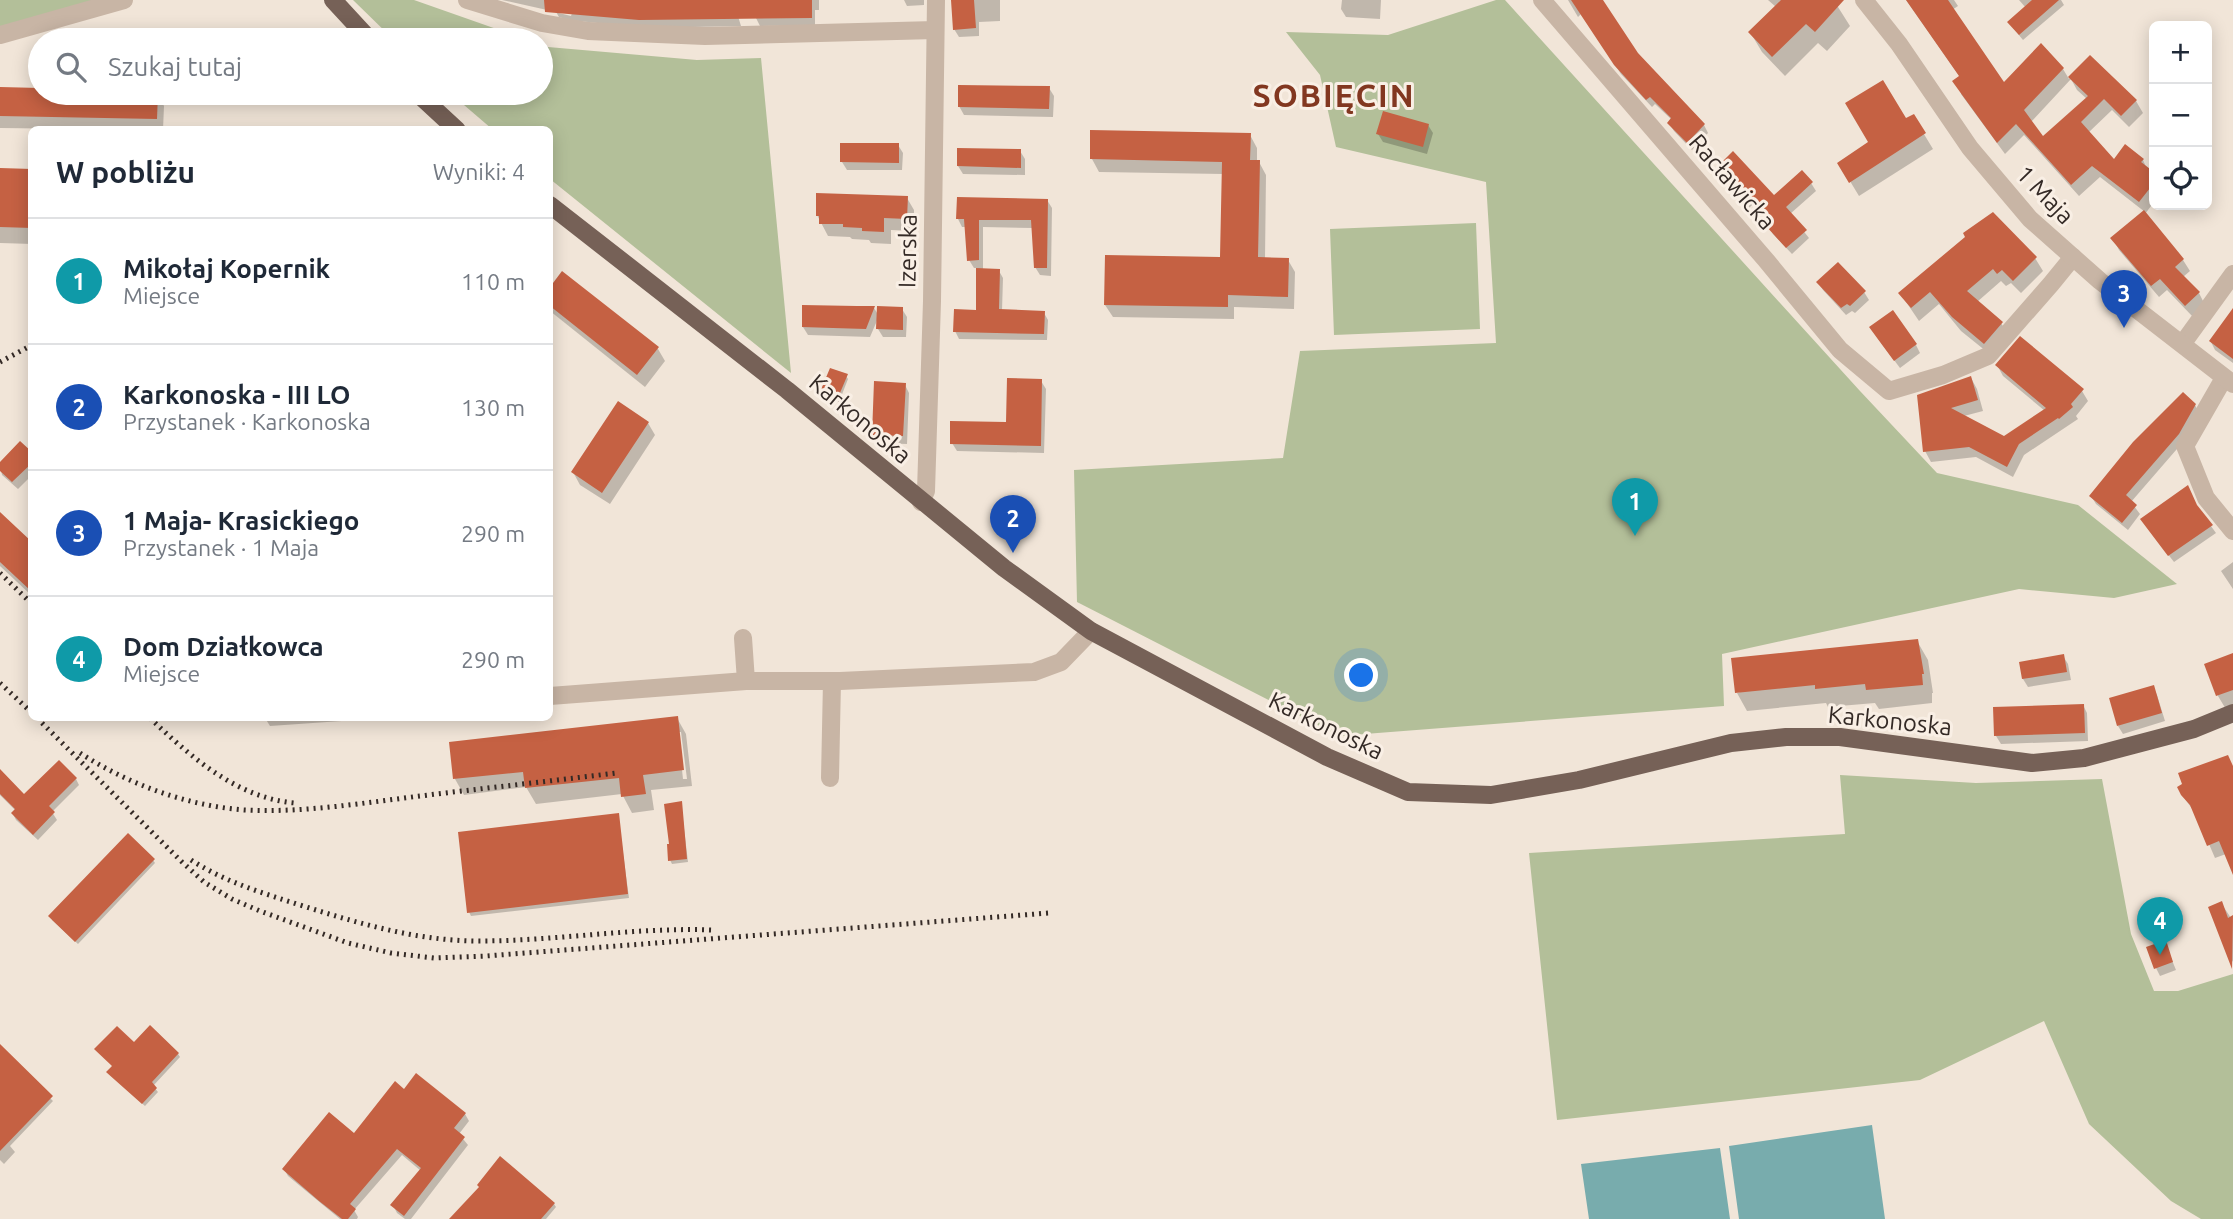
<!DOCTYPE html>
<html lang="pl">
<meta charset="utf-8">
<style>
:root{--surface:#fff;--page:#f2f2f3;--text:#1f2937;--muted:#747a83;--line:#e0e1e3;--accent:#db2777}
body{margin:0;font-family:Ubuntu,sans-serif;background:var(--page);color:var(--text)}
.controls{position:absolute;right:21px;top:21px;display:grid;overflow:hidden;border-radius:10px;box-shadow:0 4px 18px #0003}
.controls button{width:63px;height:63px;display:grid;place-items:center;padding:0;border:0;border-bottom:2px solid var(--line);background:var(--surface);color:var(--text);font:35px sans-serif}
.you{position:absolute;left:1362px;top:676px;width:24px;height:24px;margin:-18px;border:5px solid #fff;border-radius:50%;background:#1a73e8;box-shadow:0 0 0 10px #1a73e833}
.badge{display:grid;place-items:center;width:46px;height:46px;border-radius:50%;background:var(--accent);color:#fff;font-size:23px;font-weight:700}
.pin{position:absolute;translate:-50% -58px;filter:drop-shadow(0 2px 4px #0008)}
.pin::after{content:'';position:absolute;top:37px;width:24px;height:21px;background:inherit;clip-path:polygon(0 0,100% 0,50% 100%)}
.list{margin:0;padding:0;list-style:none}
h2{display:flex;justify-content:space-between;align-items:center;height:91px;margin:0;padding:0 28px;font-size:30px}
h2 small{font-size:23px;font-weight:400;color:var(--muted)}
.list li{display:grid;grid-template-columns:46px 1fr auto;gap:21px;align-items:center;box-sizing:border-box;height:126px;padding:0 28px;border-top:2px solid var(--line)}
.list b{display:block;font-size:26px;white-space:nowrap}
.list p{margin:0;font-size:23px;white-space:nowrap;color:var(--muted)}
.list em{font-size:23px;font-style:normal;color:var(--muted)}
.icon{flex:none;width:38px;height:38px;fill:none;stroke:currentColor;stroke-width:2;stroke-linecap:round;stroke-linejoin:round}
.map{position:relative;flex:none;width:2233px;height:1219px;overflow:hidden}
.search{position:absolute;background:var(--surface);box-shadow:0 4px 18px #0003;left:28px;top:28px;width:525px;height:77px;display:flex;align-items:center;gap:18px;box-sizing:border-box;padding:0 24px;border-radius:38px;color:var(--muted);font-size:26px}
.panel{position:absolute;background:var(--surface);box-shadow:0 4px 18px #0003;left:28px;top:126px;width:525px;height:595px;border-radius:10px}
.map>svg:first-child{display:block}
.green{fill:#b3bf99}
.water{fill:#78acad}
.shadow{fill:#0003;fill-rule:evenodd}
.building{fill:#c56143}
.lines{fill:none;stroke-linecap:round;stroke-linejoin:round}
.minor{stroke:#c8b5a5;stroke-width:18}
.tertiary{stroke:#c8b5a5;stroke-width:18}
.primary{stroke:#766157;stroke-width:18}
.rail{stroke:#342a26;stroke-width:5;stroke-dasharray:2 5;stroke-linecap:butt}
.labels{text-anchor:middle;stroke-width:6;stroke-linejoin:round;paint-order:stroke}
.street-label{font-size:24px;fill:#342a26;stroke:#f9efe5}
.district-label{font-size:32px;font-weight:bold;letter-spacing:2px;fill:#823720;stroke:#f9efe5}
</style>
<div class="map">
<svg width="2233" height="1219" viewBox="0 0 2233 1219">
<rect width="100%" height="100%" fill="#f1e5d8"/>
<!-- green -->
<path class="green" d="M 0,0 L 106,0 L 0,32 Z
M 353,0 L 414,0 L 528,40 L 394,40 Z
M 1496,0 L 1505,0 L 1860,391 L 1937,473 L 2078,505 L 2177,584 L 2114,598 L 2019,589 L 1722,654 L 1724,706 L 1339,736 L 1077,602 L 1074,470 L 1283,458 L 1300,351 L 1496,343 L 1486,182 L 1336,147 L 1320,75 L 1286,32 L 1388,35 Z
M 541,45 L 548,47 L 697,60 L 761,58 L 791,373 L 550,179 L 550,130 L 492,129 L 450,93 L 541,93 Z
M 1476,223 L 1480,329 L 1334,335 L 1330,229 Z
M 1840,775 L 1976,783 L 2102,779 L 2131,934 L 2154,991 L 2178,991 L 2233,974 L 2233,1219 L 2201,1219 L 2171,1201 L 2089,1124 L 2044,1021 L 1920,1080 L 1557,1120 L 1529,853 L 1845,834 Z"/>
<!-- water -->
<path class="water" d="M 1872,1125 L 1885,1219 L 1739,1219 L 1729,1146 Z
M 1720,1148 L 1730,1219 L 1589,1219 L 1581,1164 Z"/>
<!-- shadow -->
<path class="shadow" d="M 502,0 L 733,0 L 741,26 L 644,28 L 569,20 L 559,17 L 556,12 ZM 555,12 L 572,13 L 571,16 Z
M 756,0 L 819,0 L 819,10 L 815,10 L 815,25 L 760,26 L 756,18 Z
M 904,0 L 924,0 L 924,5 L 907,6 Z
M 953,0 L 1000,0 L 1000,21 L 979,22 L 979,36 L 959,37 L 954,29 Z
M 1342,0 L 1381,0 L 1380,19 L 1346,17 L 1341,9 Z
M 1568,0 L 1597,0 L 1636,54 L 1704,125 L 1708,133 L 1692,150 L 1674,131 L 1669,123 L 1672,120 L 1655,104 L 1652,107 L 1621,74 L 1581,14 L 1578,17 Z
M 1768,0 L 1830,0 L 1838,7 L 1850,26 L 1827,51 L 1818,43 L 1785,76 L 1762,52 L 1750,32 L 1776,7 Z
M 1906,0 L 1954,0 L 1958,6 L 1952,10 L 2004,84 L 2063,69 L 2069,79 L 2090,58 L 2136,101 L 2143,113 L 2129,127 L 2112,110 L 2088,133 L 2114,161 L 2125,147 L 2143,160 L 2147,169 L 2154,175 L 2154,202 L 2145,214 L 2183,260 L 2190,271 L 2183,277 L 2199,293 L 2205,305 L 2193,317 L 2167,290 L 2159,297 L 2119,250 L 2113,238 L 2145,212 L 2100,177 L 2079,196 L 2024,135 L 2005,154 L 1961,94 L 1960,77 ZM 2071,79 L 2077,90 L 2087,99 L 2043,139 L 2031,122 Z
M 2019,0 L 2061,0 L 2064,5 L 2023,40 L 2013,28 L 2026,8 Z
M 1049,88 L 1054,96 L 1053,117 L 964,115 L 959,106 Z
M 0,89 L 40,90 L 40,93 L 157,93 L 164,106 L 163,130 L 0,128 Z
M 1913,116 L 1933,149 L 1859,196 L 1839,163 Z
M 1428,125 L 1433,133 L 1427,154 L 1383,142 L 1378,134 Z
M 1250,135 L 1257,148 L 1257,162 L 1259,162 L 1266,175 L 1265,259 L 1288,260 L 1295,272 L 1294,309 L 1234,307 L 1234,319 L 1113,317 L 1105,305 L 1221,259 L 1223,174 L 1099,172 L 1092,159 Z
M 898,145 L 903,153 L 902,170 L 847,170 L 842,162 Z
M 1020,151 L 1025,159 L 1025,175 L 963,174 L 958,166 Z
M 0,170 L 32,171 L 32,244 L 0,243 Z
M 1715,171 L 1774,197 L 1811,183 L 1816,191 L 1790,214 L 1809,238 L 1792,254 L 1773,234 L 1769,227 L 1771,224 L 1753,204 L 1748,209 L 1719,178 Z
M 907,198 L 914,210 L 914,231 L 891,230 L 891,244 L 871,243 L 869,240 L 852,239 L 850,237 L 828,236 L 817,215 Z
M 1047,200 L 1052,208 L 1051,276 L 1040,275 L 1035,267 L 1033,228 L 983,227 L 983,270 L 999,271 L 1003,278 L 1002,311 L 1044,313 L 1048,320 L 1047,340 L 959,339 L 955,331 L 978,311 L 978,268 L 974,268 L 969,260 L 966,227 L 962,227 L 958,219 Z
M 1967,237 L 2035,258 L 2043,271 L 2021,293 L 2011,283 L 2006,286 L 2001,281 L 1977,302 L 2001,323 L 2009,336 L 1992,356 L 1961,331 L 1939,304 L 1919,321 L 1900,293 Z
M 562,273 L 658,349 L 665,361 L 645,387 L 550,311 L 550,290 Z
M 1818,282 L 1864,292 L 1869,300 L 1855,313 L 1852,311 L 1846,315 L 1823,290 Z
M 874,308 L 879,316 L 870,337 L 808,335 L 803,327 Z
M 902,309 L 907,317 L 906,337 L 883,337 L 878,329 Z
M 2233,311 L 2233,363 L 2215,350 L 2211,342 Z
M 1876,336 L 1916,345 L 1920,353 L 1900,368 Z
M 1997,365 L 2082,391 L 2088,401 L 2076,416 L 2078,419 L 2024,455 L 2013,477 L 1976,457 L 1931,462 L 1925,451 L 1919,396 L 1971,378 L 1977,389 L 1983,411 L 1964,416 L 2004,438 L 2045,411 L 2003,376 Z
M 846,376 L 848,379 L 839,402 L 824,396 L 822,392 Z
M 1041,381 L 1046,389 L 1044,453 L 957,451 L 952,443 L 1008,424 Z
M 905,385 L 909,393 L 907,444 L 878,443 L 873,435 Z
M 2195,405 L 2199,413 L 2183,442 L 2131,502 L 2140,514 L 2128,530 L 2096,504 L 2091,496 Z
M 648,423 L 655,435 L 610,504 L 580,485 L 573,472 Z
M 32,454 L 32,475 L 18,489 L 2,475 L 0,464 Z
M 2198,508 L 2216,533 L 2174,562 L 2146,526 Z
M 0,525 L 32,545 L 32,596 L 0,566 Z
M 2233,562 L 2233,589 L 2221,571 Z
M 1917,641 L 1928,660 L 1933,693 L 1932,693 L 1932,703 L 1879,709 L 1875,703 L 1828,707 L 1826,703 L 1747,711 L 1737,693 Z
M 2233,655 L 2233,708 L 2227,711 L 2218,696 L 2206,665 Z
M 2063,656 L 2068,664 L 2071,680 L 2028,687 L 2023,679 L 2021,663 Z
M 2153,687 L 2157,695 L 2165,721 L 2123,734 L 2118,726 Z
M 2083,705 L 2087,713 L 2088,741 L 2001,744 L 1996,736 L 1995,709 Z
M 265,718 L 356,718 L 356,720 L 270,726 Z
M 677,718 L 686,734 L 692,786 L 651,790 L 654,810 L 632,813 L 622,794 L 536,804 L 526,787 L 464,795 L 455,779 L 451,744 ZM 678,732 L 681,732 L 687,779 L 683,779 Z
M 2233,767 L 2233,863 L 2226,854 L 2215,858 L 2196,814 L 2182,795 Z
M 0,772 L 24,796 L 76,779 L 79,785 L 52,812 L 57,820 L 38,840 L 16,820 L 13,814 L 16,811 L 0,795 Z
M 681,803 L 688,862 L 672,864 L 670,860 Z
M 618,815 L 629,898 L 471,916 L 469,912 Z
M 153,860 L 155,863 L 78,944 L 52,920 Z
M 2221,903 L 2233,921 L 2233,962 L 2226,950 Z
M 2165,943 L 2176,970 L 2160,976 L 2156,968 Z
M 134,1045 L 178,1054 L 180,1057 L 153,1086 L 158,1092 L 145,1106 L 110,1075 Z
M 0,1049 L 53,1101 L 10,1146 L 15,1152 L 4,1164 L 0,1160 Z
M 404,1091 L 465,1114 L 469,1121 L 459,1134 L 468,1145 L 411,1219 L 405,1219 L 397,1213 L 393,1205 L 421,1171 L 402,1155 L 354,1210 L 358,1217 L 357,1219 L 340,1219 L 288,1176 L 284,1169 L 355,1135 Z
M 554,1204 L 556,1207 L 546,1219 L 452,1219 Z"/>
<!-- building -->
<path class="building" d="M 544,0 L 812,0 L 812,18 L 639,20 L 545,12 Z
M 951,0 L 974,0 L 976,28 L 953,30 Z
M 1571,0 L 1603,0 L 1638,53 L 1705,124 L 1687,143 L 1667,123 L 1671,118 L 1650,97 L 1646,100 L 1614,65 Z
M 1781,0 L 1844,0 L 1815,32 L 1806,24 L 1772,57 L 1748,32 Z
M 1906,0 L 1948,0 L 2004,82 L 2041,43 L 2064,68 L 2024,110 L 2043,136 L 2088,96 L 2068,77 L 2090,55 L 2137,100 L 2121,116 L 2104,99 L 2081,122 L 2114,159 L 2125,144 L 2144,159 L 2141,162 L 2154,172 L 2154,183 L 2139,202 L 2092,166 L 2071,185 L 2016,124 L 1997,143 L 1952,81 L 1959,76 Z
M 2032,0 L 2059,0 L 2019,35 L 2007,22 Z
M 1883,80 L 1906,118 L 1914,114 L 1926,133 L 1849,183 L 1837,163 L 1868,142 L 1845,103 Z
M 958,85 L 1050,86 L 1049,109 L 958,107 Z
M 0,87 L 40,88 L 40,93 L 158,93 L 157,119 L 0,116 Z
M 1383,111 L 1429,124 L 1423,147 L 1376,134 Z
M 1090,130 L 1251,133 L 1250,160 L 1260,160 L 1258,257 L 1289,258 L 1288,297 L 1228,295 L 1228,307 L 1104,305 L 1105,255 L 1220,257 L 1222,162 L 1090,159 Z
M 840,143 L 899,143 L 899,163 L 840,162 Z
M 957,148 L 1021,149 L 1021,168 L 957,166 Z
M 1733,151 L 1774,195 L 1802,170 L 1813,182 L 1786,207 L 1807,230 L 1786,248 L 1766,226 L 1770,222 L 1748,198 L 1743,203 L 1713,171 Z
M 0,168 L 32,169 L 32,228 L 0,227 Z
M 816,193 L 908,196 L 907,219 L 884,218 L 884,232 L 862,231 L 862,228 L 843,227 L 843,224 L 819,224 L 819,216 L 816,216 Z
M 957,197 L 1048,199 L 1047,268 L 1034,268 L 1031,220 L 979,220 L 979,260 L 967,261 L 964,219 L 956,219 Z
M 2144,210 L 2184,259 L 2175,267 L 2200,292 L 2185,306 L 2160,279 L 2151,286 L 2110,238 Z
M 1993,212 L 2037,257 L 2013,281 L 2002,270 L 1997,274 L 1993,269 L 1967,291 L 2003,322 L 1984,344 L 1952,317 L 1930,292 L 1911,308 L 1898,293 L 1965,237 L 1963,233 Z
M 1838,262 L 1866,291 L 1850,306 L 1847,304 L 1841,308 L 1816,282 Z
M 976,268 L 1000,269 L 999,309 L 1045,311 L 1044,334 L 953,332 L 954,309 L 976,310 Z
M 562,271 L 659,347 L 637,375 L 550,306 L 550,287 Z
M 802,305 L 857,306 L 875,306 L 866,329 L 833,328 L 802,327 Z
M 877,306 L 903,307 L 903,330 L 876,329 Z
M 2233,308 L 2233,359 L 2209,341 Z
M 1893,310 L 1917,344 L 1894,361 L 1869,327 Z
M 2020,336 L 2084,389 L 2071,404 L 2073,407 L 2059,419 L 2058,418 L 2019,444 L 2007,467 L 1969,447 L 1923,452 L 1917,395 L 1971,376 L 1978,400 L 1951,408 L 2004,436 L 2046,408 L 1995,365 Z
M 830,368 L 848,374 L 837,400 L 820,392 Z
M 1007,378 L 1042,379 L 1041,446 L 950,444 L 950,421 L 1006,422 Z
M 874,381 L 906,383 L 903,436 L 872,435 Z
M 2183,392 L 2196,404 L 2179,434 L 2126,495 L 2137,505 L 2122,523 L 2089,496 L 2133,442 Z
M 618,401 L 649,422 L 602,493 L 571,472 Z
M 20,441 L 32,452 L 32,463 L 12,482 L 0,471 L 0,462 Z
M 2188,485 L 2197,505 L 2213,525 L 2168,556 L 2140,519 Z
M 0,512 L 32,542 L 32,592 L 0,562 Z
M 1918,639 L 1924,674 L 1922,674 L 1923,685 L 1866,690 L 1865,684 L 1815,689 L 1815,685 L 1735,693 L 1731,658 Z
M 2233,653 L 2233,690 L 2216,696 L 2204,664 Z
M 2064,654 L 2067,672 L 2022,679 L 2019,662 Z
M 2154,685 L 2162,713 L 2117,726 L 2109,698 Z
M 2084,704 L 2085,733 L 1994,736 L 1993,707 Z
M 678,716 L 684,770 L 643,775 L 646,794 L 621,797 L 619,778 L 525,788 L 523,772 L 453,779 L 449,742 Z
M 2228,755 L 2233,766 L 2233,875 L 2219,841 L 2207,846 L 2190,805 L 2181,795 L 2177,787 L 2182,784 L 2178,773 Z
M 59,760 L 77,778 L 49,806 L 55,812 L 33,835 L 11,813 L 15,809 L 0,794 L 0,769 L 24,794 Z
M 682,801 L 687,859 L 668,861 L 667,844 L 669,844 L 664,804 Z
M 619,813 L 628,894 L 467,913 L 458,832 Z
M 128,833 L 155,859 L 75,942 L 48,916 Z
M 2222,901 L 2228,918 L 2233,915 L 2232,969 L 2208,907 Z
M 2166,940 L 2173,962 L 2154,969 L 2146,947 Z
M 150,1025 L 179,1053 L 152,1082 L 157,1088 L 142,1104 L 106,1072 L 112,1066 L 94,1049 L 117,1026 L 134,1042 Z
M 0,1044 L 53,1096 L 0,1151 Z
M 416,1073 L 466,1113 L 454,1128 L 465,1137 L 404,1216 L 390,1205 L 421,1168 L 397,1149 L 350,1204 L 356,1209 L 348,1219 L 342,1219 L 319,1201 L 282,1169 L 329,1112 L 354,1133 L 395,1081 L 404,1089 Z
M 500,1156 L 555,1203 L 541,1219 L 449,1219 L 479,1187 L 477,1185 Z"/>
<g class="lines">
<!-- minor -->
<path class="minor" d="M 467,0 L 542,23 L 588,31 L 705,36 L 935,30
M 1542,0 L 1765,259 L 1840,350 L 1889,391 L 1943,375 L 1988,356 L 2051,284 L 2073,257
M 0,35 L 124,0
M 2183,343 L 2233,274
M 2224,378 L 2185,446 L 2206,498 L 2233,531
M 921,502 L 926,491 L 932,301 L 936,0
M 743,638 L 746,681
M 550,696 L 746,681 L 840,681 L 1034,672 L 1061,662 L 1091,631
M 830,778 L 832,681"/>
<!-- tertiary -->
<path class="tertiary" d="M 1864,0 L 1899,44 L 1970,148 L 2030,219 L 2100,281 L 2233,384"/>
<!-- primary -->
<path class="primary" d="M 333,0 L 370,40
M 417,93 L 457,130
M 550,205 L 787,390 L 1004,568 L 1091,631 L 1327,757 L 1408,792 L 1491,795 L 1579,780 L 1731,743 L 1786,737 L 1840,737 L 2032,763 L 2084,758 L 2194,729 L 2233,713"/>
<!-- rail -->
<path class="rail" d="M 0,362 L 32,345
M 0,573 L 32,604
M 0,683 L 32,713
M 150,718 C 190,756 236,798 295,803
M 42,723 L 182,862 L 204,882 L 232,899 L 260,911 L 348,943 L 391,953 L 434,958 L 486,956 L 1049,913
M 80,753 C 128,784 187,806 245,810 C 303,813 363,803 420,796 C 486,788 551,781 616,773
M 191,860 C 227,883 263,893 303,906 C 361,924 418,941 479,941 C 557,941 634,927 712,930"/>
</g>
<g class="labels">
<!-- street labels -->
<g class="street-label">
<text transform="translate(1732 182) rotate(49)" y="8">Racławicka</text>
<text transform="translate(2045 195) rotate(46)" y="8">1 Maja</text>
<text transform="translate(908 251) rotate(-89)" y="8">Izerska</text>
<text transform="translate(860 419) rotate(40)" y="8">Karkonoska</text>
<text transform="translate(1890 721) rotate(6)" y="8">Karkonoska</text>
<text transform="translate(1326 726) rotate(26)" y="8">Karkonoska</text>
</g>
<!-- district labels -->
<g class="district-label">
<text x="1334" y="107">SOBIĘCIN</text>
</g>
</g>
</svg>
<div class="controls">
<button>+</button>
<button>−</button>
<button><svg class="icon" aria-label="locate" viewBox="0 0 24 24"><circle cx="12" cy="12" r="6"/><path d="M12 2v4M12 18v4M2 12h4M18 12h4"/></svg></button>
</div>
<div class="you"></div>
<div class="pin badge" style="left:1635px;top:536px;background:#0f9aa8">1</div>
<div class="pin badge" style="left:1013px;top:553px;background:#1a4fb4">2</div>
<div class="pin badge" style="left:2124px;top:328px;background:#1a4fb4">3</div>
<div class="pin badge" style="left:2160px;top:955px;background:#0f9aa8">4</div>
<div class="search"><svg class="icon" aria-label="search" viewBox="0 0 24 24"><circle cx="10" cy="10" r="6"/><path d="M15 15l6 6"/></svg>Szukaj tutaj</div>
<section class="panel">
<h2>W pobliżu<small>Wyniki: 4</small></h2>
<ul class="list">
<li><span class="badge" style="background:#0f9aa8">1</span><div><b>Mikołaj Kopernik</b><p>Miejsce</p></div><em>110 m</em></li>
<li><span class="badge" style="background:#1a4fb4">2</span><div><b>Karkonoska - III LO</b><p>Przystanek · Karkonoska</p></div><em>130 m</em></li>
<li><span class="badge" style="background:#1a4fb4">3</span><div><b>1 Maja- Krasickiego</b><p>Przystanek · 1 Maja</p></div><em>290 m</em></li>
<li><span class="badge" style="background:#0f9aa8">4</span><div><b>Dom Działkowca</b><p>Miejsce</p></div><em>290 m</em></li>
</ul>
</section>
</div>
